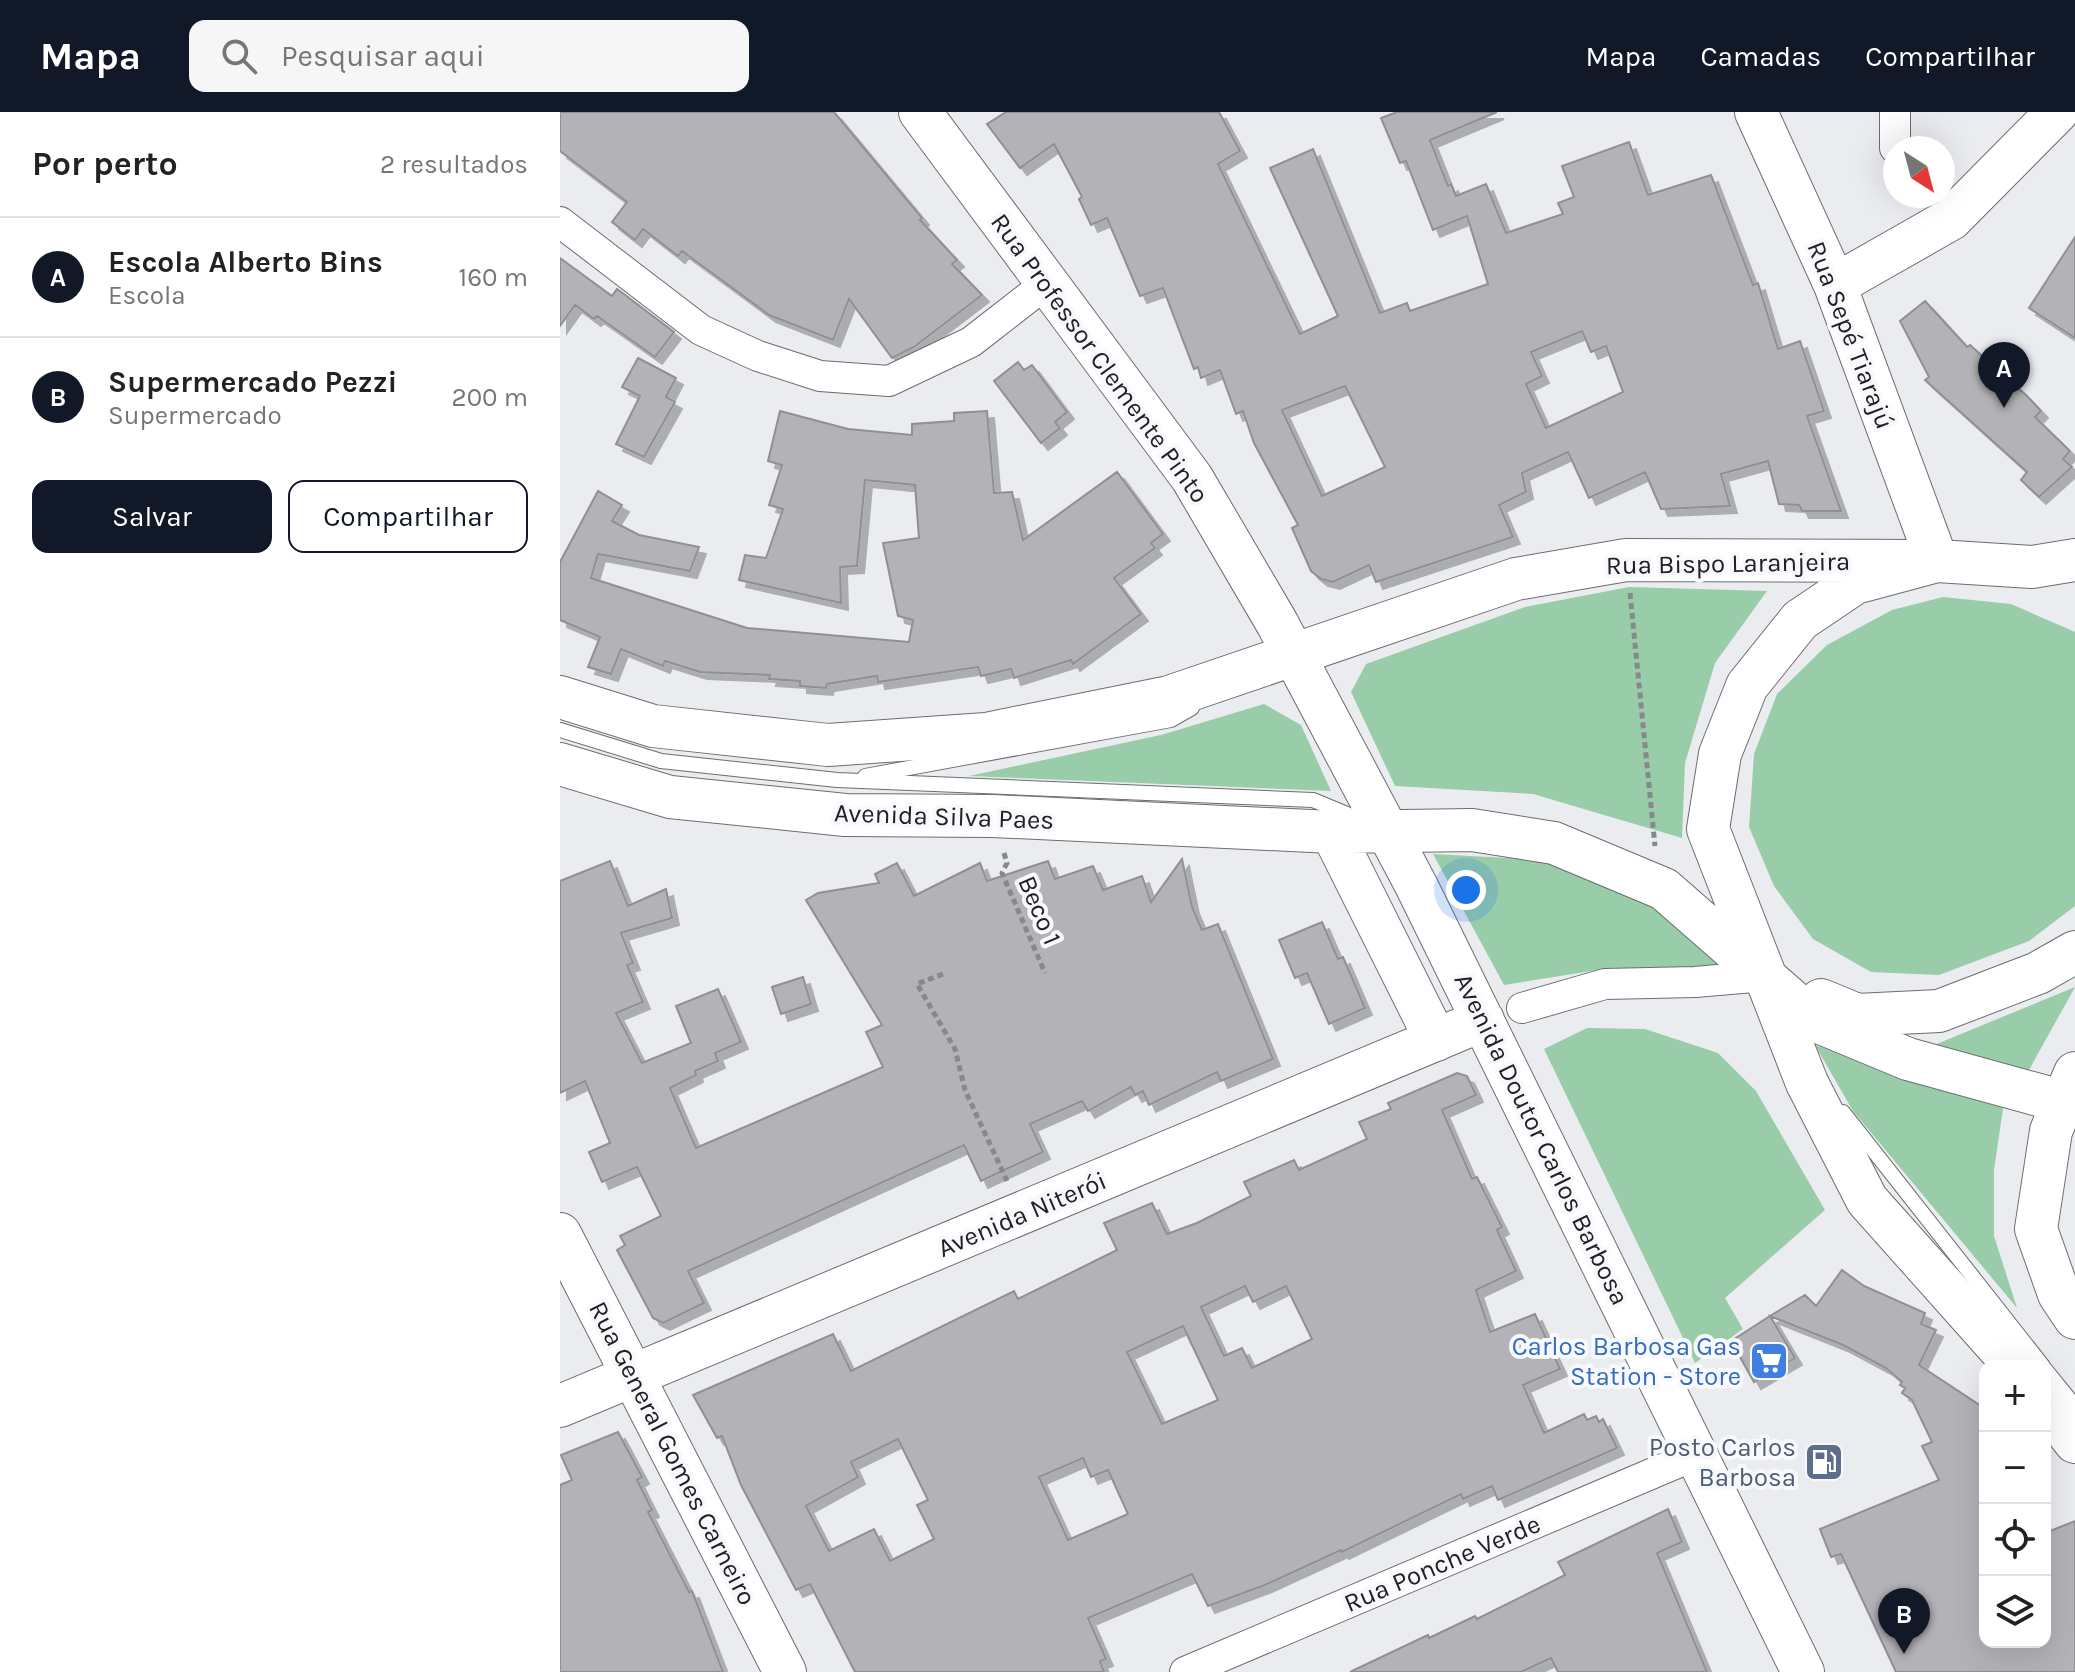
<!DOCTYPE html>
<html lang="pt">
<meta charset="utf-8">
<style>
:root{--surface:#fff;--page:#f6f6f6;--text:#222;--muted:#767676;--line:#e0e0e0;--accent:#111827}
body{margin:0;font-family:Karla,sans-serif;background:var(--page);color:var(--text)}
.controls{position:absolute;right:24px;bottom:24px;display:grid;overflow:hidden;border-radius:16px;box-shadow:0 8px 32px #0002}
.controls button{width:72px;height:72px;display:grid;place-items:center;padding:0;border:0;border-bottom:2px solid var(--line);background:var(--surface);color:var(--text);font:40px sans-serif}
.compass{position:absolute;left:1323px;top:24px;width:72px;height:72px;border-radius:50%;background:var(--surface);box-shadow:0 8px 32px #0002;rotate:144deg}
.you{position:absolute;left:906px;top:778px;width:28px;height:28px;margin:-20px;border:6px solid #fff;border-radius:50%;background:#1a73e8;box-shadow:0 0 0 12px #1a73e833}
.badge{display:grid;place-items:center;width:52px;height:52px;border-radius:50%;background:var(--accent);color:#fff;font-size:26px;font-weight:700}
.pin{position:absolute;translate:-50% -66px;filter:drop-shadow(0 2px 4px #0008)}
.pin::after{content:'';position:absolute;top:42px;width:28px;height:24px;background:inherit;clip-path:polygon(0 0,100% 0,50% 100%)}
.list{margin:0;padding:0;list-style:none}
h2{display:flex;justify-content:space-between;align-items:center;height:104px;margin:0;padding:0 32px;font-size:34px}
h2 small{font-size:26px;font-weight:400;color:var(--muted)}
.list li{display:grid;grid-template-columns:52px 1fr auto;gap:24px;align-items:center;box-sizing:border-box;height:120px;padding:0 32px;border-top:2px solid var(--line)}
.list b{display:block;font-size:30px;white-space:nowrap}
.list p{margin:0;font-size:26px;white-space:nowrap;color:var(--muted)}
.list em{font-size:26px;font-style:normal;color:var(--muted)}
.actions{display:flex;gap:16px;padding:24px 32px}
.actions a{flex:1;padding:18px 0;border:2px solid var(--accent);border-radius:16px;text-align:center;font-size:28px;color:var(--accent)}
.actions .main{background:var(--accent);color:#fff}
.icon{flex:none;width:44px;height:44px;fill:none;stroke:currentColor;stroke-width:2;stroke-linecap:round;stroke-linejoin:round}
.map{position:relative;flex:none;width:1515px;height:1560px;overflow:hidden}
header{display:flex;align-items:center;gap:48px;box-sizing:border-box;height:112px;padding:0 40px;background:var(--accent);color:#fff}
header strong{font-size:38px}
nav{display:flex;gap:44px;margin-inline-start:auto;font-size:28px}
.search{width:560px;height:72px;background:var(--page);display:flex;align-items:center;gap:20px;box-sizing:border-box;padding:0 28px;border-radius:16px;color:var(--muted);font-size:30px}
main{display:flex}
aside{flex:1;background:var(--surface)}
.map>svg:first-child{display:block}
.green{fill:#99cca8}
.building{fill:#b3b3b7;stroke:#8f9094;stroke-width:2;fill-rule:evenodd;filter:url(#shadow)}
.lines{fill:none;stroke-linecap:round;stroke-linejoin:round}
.lane-casing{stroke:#6c6d70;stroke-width:16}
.street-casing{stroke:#6c6d70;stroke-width:32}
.secondary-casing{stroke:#6c6d70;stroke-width:44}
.path{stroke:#87888b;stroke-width:5;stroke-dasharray:6 4;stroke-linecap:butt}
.lane{stroke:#fff;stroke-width:14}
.street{stroke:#fff;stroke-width:30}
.secondary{stroke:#fff;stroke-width:42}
.labels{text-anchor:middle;stroke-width:8;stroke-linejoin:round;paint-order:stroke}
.street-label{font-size:26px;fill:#212123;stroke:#f8f9fd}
.shop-label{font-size:26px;fill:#366cbe;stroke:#f8f9fd;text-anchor:end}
.service-label{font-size:26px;fill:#4e5e75;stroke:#f8f9fd;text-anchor:end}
</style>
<header>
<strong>Mapa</strong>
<div class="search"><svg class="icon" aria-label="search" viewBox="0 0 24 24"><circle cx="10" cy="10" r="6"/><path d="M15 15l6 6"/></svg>Pesquisar aqui</div>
<nav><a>Mapa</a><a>Camadas</a><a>Compartilhar</a></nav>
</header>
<main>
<aside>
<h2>Por perto<small>2 resultados</small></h2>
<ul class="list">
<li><span class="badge">A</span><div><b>Escola Alberto Bins</b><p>Escola</p></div><em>160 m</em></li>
<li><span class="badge">B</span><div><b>Supermercado Pezzi</b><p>Supermercado</p></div><em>200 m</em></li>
</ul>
<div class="actions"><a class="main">Salvar</a><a>Compartilhar</a></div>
</aside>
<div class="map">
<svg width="1515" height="1560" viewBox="0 0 1515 1560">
<defs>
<filter id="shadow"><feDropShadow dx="7" dy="7" stdDeviation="0" flood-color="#0004"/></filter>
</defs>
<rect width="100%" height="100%" fill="#ebecf0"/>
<!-- green -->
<path class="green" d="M 1069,475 L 1207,479 L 1155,551 L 1125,651 L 1122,726 L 973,682 L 835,674 L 791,580 L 806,552 L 965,495 Z
M 1383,485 L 1451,492 L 1515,520 L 1515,794 L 1469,829 L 1379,863 L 1311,860 L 1253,827 L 1214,774 L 1189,715 L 1194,642 L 1217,582 L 1267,533 L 1332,498 Z
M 704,592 L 741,613 L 771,679 L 409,664 L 601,623 Z
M 873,742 L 984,748 L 1107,795 L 1160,839 L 1157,858 L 1044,857 L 944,873 Z
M 1515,875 L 1464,967 L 1367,936 Z
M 1027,916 L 1085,917 L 1158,941 L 1196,979 L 1265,1098 L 1165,1186 L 1183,1217 L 1135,1251 L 984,937 Z
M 1255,933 L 1444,990 L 1434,1058 L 1434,1124 L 1457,1196 L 1293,999 Z"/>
<!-- building -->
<path class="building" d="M 0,0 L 274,0 L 362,106 L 360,108 L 397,148 L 392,152 L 422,183 L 354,235 L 332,246 L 289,187 L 273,228 L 209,203 L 122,139 L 118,144 L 83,117 L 75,128 L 52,110 L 67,90 L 0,39 Z
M 446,0 L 659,0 L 680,39 L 658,52 L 740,222 L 778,204 L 710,56 L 753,37 L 820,201 L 847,191 L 850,199 L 928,172 L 907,104 L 873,118 L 846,49 L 840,51 L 821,6 L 837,0 L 937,0 L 870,28 L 888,74 L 891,72 L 896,84 L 926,72 L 946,121 L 1003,102 L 998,91 L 1014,85 L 1002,54 L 1069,30 L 1088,83 L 1151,63 L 1193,173 L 1198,171 L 1218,237 L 1240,229 L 1264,299 L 1247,304 L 1281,399 L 1242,399 L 1239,393 L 1219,392 L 1208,349 L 1161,362 L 1170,394 L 1101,397 L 1085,360 L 1029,386 L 1008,340 L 962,361 L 966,380 L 939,393 L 953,425 L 816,470 L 809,453 L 773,470 L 761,467 L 751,459 L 732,416 L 738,413 L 694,331 L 683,299 L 676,302 L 660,258 L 641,266 L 638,255 L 634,257 L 603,176 L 580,184 L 547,106 L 531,113 L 519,87 L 522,85 L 494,32 L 460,56 L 427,12 ZM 1022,219 L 1031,240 L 1046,234 L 1063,280 L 986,316 L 966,272 L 982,264 L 971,240 ZM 785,274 L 825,355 L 762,384 L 722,298 Z
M 1515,125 L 1515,226 L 1469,196 Z
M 0,146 L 52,184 L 57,177 L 114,220 L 95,245 L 37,204 L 34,207 L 15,193 L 0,214 Z
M 1365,189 L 1407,235 L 1410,233 L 1467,284 L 1481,299 L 1475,305 L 1510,339 L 1503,347 L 1512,355 L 1479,385 L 1461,368 L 1467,360 L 1365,268 L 1369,265 L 1340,209 Z
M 78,246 L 116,266 L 106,285 L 115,290 L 84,345 L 56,332 L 80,284 L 62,275 Z
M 458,250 L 464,258 L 472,253 L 507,300 L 495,310 L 500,316 L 481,331 L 434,269 Z
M 220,299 L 288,317 L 352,323 L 352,312 L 394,309 L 394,301 L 427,299 L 434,381 L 452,380 L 463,428 L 557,360 L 603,422 L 591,431 L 595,436 L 554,466 L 581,502 L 513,552 L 511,548 L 454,566 L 451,557 L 421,564 L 418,555 L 318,570 L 317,564 L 267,572 L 266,576 L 240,574 L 240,569 L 209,567 L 210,563 L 140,560 L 105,549 L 103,554 L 61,537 L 51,562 L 28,555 L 40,525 L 0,508 L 0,450 L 38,379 L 62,393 L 52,409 L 79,423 L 139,435 L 130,459 L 38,442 L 31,466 L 187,516 L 349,530 L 353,508 L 338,504 L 323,431 L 359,426 L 355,373 L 305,368 L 297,454 L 280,455 L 281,491 L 179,468 L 185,443 L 206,446 L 223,397 L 209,393 L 222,353 L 208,349 Z
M 622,747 L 632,795 L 642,818 L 658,812 L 713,947 L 661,969 L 657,960 L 589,993 L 583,979 L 575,983 L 571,975 L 528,999 L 522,989 L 470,1012 L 483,1040 L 421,1069 L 404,1033 L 128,1159 L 144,1191 L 103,1211 L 93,1206 L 57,1138 L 65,1133 L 60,1124 L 101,1104 L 77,1055 L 42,1070 L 29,1040 L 50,1031 L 25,969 L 0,981 L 0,769 L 50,749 L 68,794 L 106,777 L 112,806 L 61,821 L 73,851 L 67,853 L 83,890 L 56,901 L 82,951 L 131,931 L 116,894 L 158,877 L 181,930 L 155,941 L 158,949 L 135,959 L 136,963 L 110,976 L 136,1036 L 323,955 L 306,920 L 322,913 L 246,788 L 258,781 L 319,771 L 315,762 L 337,751 L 354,784 L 420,751 L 427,769 L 488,749 L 495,767 L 533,754 L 543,778 L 582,764 L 591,790 Z
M 762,810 L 778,847 L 783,845 L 805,896 L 769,912 L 747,861 L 735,866 L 719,828 Z
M 243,865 L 251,892 L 221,902 L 212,875 Z
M 897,961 L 907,964 L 916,983 L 882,998 L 912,1067 L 917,1065 L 942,1115 L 937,1118 L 956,1159 L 916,1178 L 930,1220 L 975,1202 L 1000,1257 L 963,1273 L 984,1321 L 1024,1302 L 1027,1308 L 1036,1304 L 1039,1310 L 1043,1307 L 1057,1336 L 938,1388 L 932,1374 L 903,1387 L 901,1382 L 782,1440 L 781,1438 L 705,1473 L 648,1494 L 632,1462 L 528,1506 L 546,1547 L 540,1549 L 544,1560 L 295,1560 L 250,1472 L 236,1478 L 181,1373 L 162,1324 L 157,1326 L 133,1283 L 273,1222 L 291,1259 L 454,1179 L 458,1187 L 557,1138 L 544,1111 L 592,1091 L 607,1122 L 637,1111 L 691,1084 L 684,1070 L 734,1048 L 739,1058 L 807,1027 L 799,1010 L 831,997 L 828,991 ZM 685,1174 L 693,1190 L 726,1174 L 752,1227 L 692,1256 L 682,1236 L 664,1244 L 641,1195 ZM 623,1214 L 658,1288 L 602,1312 L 567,1240 ZM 338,1327 L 368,1388 L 357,1393 L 374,1427 L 330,1449 L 314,1417 L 269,1439 L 246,1394 L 298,1365 L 291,1350 ZM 523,1346 L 531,1365 L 548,1358 L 568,1402 L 508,1428 L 479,1365 Z
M 1282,1158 L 1304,1174 L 1365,1201 L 1361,1212 L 1376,1218 L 1359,1253 L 1421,1294 L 1425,1304 L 1425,1530 L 1485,1530 L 1485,1421 L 1515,1409 L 1515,1560 L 1336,1560 L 1281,1442 L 1271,1445 L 1260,1417 L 1379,1368 L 1362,1334 L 1372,1330 L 1352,1288 L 1342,1281 L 1345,1276 L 1340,1273 L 1342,1270 L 1326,1256 L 1283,1233 L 1210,1204 L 1235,1246 L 1194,1270 L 1171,1229 L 1210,1204 L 1245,1183 L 1256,1194 Z
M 58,1320 L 82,1365 L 77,1368 L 92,1398 L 88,1400 L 129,1480 L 132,1479 L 163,1560 L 0,1560 L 0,1373 L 12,1368 L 1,1343 Z
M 1108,1397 L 1122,1430 L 1097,1441 L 1147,1560 L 998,1560 L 991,1546 L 961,1560 L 790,1560 L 868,1523 L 869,1526 L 915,1504 L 917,1507 L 1005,1463 L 998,1450 Z"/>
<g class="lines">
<defs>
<path id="lane" d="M 0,618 L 101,649 L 277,668 L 753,688 L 794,705
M 305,664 L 611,608 L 632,596
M 1283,1000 L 1483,1254
M 1485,1257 L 1515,1294"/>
<path id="street" d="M 1335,36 L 1335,0
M 0,110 L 141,218 L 198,244 L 260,264 L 329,269 L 411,230 L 487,171
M 962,896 L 1045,872 L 1135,870 L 1205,864
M 625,1560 L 1138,1342"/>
<path id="secondary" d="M 360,0 L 632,366 L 717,511 L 856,773 L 1243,1560
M 1196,0 L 1275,173 L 1377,449
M 1275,173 L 1391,107 L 1497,0
M 0,585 L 93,614 L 268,633 L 426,622 L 609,585 L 956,467 L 1066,448 L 1377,449
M 0,652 L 110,685 L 285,703 L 433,704 L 772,720 L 912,718 L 994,731 L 1104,777 L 1254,908 L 1348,947 L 1515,993
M 772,720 L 876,928
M 1261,888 L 1297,903 L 1379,899 L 1478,861 L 1515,840
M 1515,961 L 1491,1019 L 1476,1117 L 1499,1182 L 1515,1206
M 0,1122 L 225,1560
M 1455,1254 L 1307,1088 L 1247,971 L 1148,717 L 1160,642 L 1187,574 L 1240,508 L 1295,471 L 1377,449 L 1472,455 L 1515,448
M 1485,1291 L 1515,1330
M 0,1294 L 923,908"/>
</defs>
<!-- lane casing -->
<use href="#lane" class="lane-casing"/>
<!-- street casing -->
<use href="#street" class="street-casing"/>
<!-- secondary casing -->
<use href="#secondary" class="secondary-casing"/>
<!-- path -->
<path class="path" d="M 1070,481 L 1095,734
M 444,741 L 447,751 L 442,761 L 485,861
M 383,862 L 357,872 L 395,937 L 405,978 L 447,1069"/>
<!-- lane -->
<use href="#lane" class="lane"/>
<!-- street -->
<use href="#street" class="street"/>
<!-- secondary -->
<use href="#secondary" class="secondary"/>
</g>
<!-- icons -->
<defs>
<symbol id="supermarket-square" viewBox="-11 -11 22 22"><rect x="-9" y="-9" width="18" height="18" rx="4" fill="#3f7fe0" stroke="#f8f9fd"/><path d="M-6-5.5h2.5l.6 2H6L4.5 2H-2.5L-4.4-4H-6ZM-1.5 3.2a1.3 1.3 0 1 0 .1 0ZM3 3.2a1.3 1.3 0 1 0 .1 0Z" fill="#fff"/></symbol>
<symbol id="fuel-square" viewBox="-11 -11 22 22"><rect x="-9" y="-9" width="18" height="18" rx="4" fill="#5c6f8a" stroke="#f8f9fd"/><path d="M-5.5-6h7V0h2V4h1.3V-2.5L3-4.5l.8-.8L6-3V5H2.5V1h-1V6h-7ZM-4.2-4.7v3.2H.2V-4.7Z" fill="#fff"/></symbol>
</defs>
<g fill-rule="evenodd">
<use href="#supermarket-square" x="1187" y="1227" width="44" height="44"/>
<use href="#fuel-square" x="1242" y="1328" width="44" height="44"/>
</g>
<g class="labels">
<!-- street labels -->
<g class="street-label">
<text transform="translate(1291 223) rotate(69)" y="9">Rua Sepé Tiarajú</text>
<text transform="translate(540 246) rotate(54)" y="9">Rua Professor Clemente Pinto</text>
<text transform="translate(1168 451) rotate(-1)" y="9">Rua Bispo Laranjeira</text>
<text transform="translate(384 704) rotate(2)" y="9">Avenida Silva Paes</text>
<text transform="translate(480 798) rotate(67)" y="9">Beco 1</text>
<text transform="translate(982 1027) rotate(64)" y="9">Avenida Doutor Carlos Barbosa</text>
<text transform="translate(462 1102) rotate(-23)" y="9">Avenida Niterói</text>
<text transform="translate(113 1341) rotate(63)" y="9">Rua General Gomes Carneiro</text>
<text transform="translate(882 1451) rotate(-23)" y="9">Rua Ponche Verde</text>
</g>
<!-- shop labels -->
<g class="shop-label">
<text x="1181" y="1243">Carlos Barbosa Gas<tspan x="1181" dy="30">Station - Store</tspan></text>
</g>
<!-- service labels -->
<g class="service-label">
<text x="1236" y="1344">Posto Carlos<tspan x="1236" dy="30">Barbosa</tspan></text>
</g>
</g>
</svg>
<div class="controls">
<button>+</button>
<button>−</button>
<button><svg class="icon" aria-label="locate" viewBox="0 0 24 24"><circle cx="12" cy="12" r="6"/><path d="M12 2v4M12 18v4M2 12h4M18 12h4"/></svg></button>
<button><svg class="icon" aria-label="layers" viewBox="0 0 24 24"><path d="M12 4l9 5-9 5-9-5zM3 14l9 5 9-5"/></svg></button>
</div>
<svg class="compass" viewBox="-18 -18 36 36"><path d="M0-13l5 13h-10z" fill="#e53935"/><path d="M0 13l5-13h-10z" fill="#767676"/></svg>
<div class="you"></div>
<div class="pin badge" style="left:1444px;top:296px">A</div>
<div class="pin badge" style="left:1344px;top:1542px">B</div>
</div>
</main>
